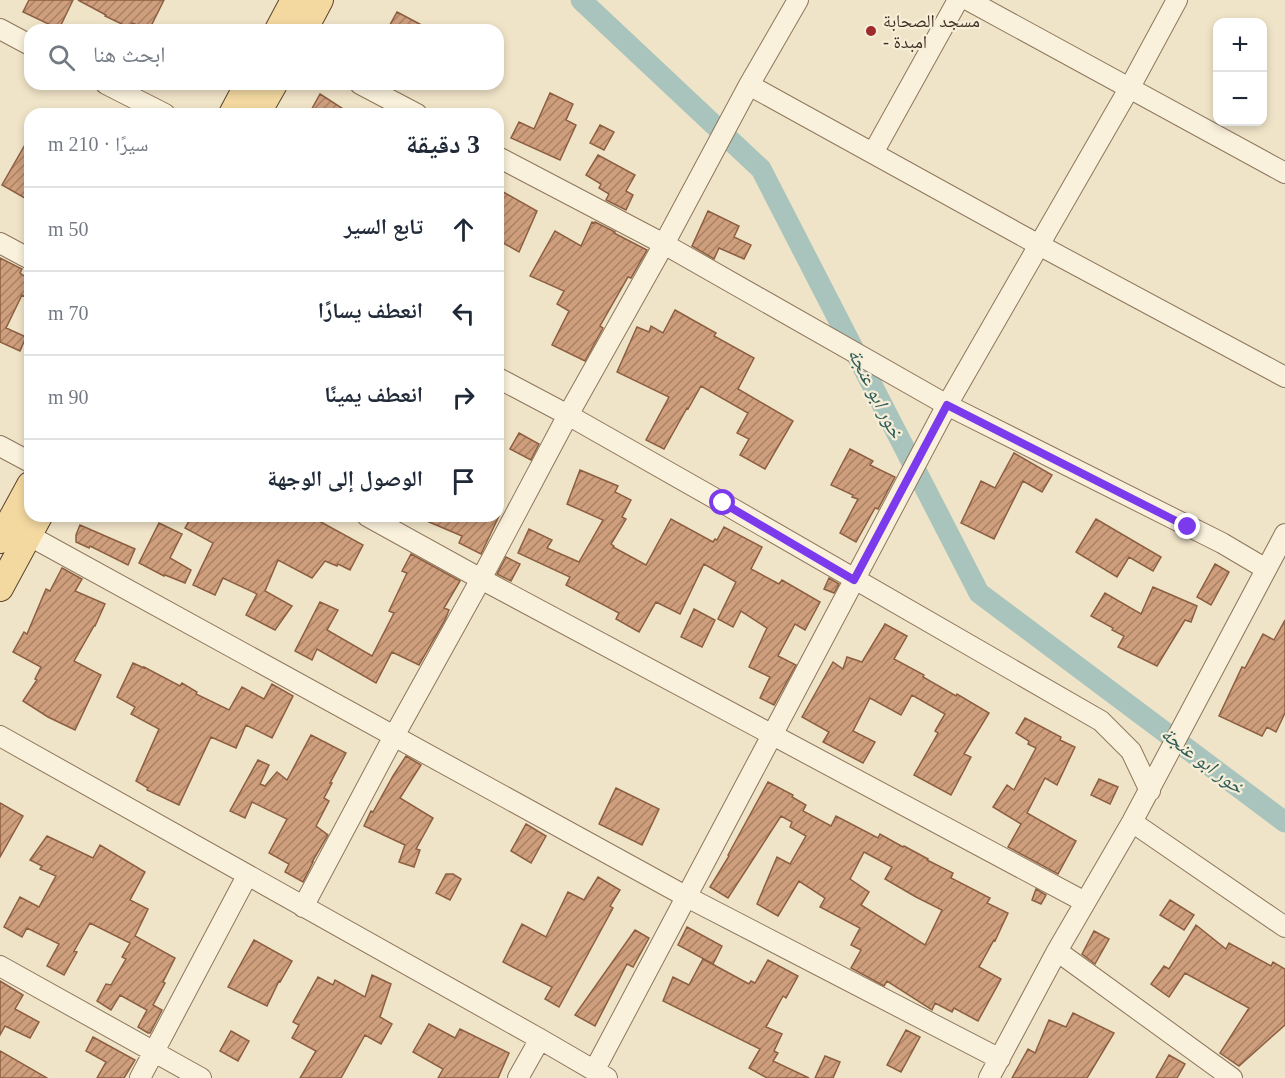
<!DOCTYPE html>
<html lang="ar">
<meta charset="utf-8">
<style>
:root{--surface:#fff;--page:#f6f6f7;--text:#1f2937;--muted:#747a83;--line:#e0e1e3}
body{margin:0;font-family:"Times New Roman","Noto Naskh Arabic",serif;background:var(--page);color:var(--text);direction:rtl}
.controls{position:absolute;right:18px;top:18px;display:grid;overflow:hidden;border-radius:12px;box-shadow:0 3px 9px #0003}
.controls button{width:54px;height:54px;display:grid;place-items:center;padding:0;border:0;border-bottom:2px solid var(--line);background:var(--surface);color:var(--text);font:30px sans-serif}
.stop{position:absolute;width:18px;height:18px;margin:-14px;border:4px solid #7c3aed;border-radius:50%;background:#fff}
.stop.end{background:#7c3aed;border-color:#fff;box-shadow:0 2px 6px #0008}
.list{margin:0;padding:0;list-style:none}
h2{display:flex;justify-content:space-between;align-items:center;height:78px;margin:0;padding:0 24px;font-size:26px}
h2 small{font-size:20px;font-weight:400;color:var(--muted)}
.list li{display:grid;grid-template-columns:39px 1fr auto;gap:18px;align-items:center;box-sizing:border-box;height:84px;padding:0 24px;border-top:2px solid var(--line)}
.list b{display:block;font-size:22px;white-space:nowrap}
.list em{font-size:20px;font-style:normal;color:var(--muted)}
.icon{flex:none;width:33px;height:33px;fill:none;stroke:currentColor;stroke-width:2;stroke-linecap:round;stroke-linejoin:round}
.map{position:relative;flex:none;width:1285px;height:1078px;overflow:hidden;direction:ltr}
.search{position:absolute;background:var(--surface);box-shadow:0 3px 9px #0003;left:24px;top:24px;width:480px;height:66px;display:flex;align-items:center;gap:15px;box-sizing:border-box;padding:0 21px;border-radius:18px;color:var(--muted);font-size:22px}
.panel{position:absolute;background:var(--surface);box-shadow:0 3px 9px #0003;left:24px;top:108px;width:480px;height:414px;border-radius:18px;direction:rtl}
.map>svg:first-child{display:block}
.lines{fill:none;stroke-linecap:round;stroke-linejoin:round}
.canal{stroke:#a9c4bc;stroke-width:21}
.building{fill:url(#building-hatch);stroke:#8d5f41;stroke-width:1.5;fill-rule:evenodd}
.minor-casing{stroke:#8d765c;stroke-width:22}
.major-casing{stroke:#5b4430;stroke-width:28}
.minor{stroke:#faf1dc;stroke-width:20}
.major{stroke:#f3d9a0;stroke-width:26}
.route{stroke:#7c3aed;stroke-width:8}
.poi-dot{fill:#9e2a2b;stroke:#f7eed8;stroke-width:2}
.labels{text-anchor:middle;stroke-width:4.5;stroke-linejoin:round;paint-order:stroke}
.poi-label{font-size:18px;fill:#3d2e20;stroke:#f7eed8;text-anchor:start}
.water-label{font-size:20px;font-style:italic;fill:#2f5d5a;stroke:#f7eed8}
</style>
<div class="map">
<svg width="1285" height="1078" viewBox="0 0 1285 1078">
<defs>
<pattern id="building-hatch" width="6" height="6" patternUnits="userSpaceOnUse" patternTransform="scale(1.5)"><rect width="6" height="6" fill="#cf9f7d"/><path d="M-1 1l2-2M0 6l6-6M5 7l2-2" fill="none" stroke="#a98266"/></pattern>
</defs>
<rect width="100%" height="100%" fill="#f0e4c8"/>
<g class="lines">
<!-- canal -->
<path class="canal" d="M 581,0 L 761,169 L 979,593 L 1285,822"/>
</g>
<!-- building -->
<path class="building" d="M 29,0 L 73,0 L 59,29 L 23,12 Z
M 78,0 L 164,0 L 149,30 L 132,23 L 130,28 L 105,16 L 106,15 Z
M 397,12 L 431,30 L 387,30 Z
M 550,93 L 573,104 L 566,120 L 576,125 L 560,160 L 511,138 L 519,122 L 534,129 Z
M 320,94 L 351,114 L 309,114 Z
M 600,125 L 614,132 L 604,150 L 590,143 Z
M 30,136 L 30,201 L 2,185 Z
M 598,155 L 635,175 L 626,191 L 633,195 L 626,210 L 606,200 L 609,194 L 599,188 L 601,184 L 586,175 Z
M 498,189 L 537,211 L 519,252 L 498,240 Z
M 708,211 L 739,226 L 734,237 L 751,245 L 744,259 L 719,248 L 714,259 L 692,246 Z
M 592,222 L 594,223 L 595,222 L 615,232 L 614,233 L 647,250 L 631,278 L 628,277 L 600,326 L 603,328 L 585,361 L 552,345 L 569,311 L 557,304 L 564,291 L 530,276 L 555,231 L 581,246 Z
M 0,258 L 22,269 L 20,273 L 30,280 L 30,300 L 22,295 L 6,328 L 26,337 L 20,351 L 0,342 Z
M 675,310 L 716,333 L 714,336 L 754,358 L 738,389 L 793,421 L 765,469 L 740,455 L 749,439 L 737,433 L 748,413 L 701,386 L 688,409 L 687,408 L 664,449 L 646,440 L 669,397 L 617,372 L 637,327 L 649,332 L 651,326 L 663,333 Z
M 519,433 L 539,444 L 531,460 L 510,449 Z
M 850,449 L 873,461 L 870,465 L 895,477 L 878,509 L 875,508 L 856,542 L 840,533 L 858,499 L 852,497 L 853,495 L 831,485 Z
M 1014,453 L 1052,475 L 1042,492 L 1023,481 L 994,539 L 961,523 L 981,481 L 995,488 Z
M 580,470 L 618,486 L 615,492 L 631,500 L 622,517 L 626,519 L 611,544 L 614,546 L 613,547 L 646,565 L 671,519 L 713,542 L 715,539 L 717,540 L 724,527 L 762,547 L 751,569 L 779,584 L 782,580 L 820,602 L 805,630 L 795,624 L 778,656 L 796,665 L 774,705 L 760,698 L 770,677 L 749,667 L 767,628 L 741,611 L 733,627 L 718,619 L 736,582 L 704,564 L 680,614 L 656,602 L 639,632 L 616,619 L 619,613 L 566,585 L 570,577 L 518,553 L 529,529 L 552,540 L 547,548 L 579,562 L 603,520 L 567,504 Z
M 192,516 L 310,516 L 363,545 L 350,570 L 338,564 L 337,566 L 325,561 L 312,578 L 278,560 L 265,591 L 292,606 L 275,630 L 246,615 L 257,594 L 223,578 L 215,595 L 193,585 L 213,543 L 185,528 Z
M 415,516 L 499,516 L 481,554 L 459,543 L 462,536 Z
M 1096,519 L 1161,557 L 1153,571 L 1129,557 L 1117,577 L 1076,552 Z
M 159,523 L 182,534 L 170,558 L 191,570 L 185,583 L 165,575 L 164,576 L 139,563 Z
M 80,525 L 135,549 L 128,565 L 90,546 L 89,548 L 76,542 L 76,535 Z
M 411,554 L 460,581 L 444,608 L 449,610 L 445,620 L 419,665 L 392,652 L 376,683 L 317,649 L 312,660 L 295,651 L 320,602 L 338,610 L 327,630 L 372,656 L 394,613 L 389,611 L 407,573 L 402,571 Z
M 506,557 L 520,564 L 511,581 L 497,574 Z
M 1215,564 L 1229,572 L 1211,605 L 1197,597 Z
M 62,568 L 82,579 L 75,591 L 105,604 L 95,626 L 94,626 L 74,661 L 101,675 L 75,730 L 48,717 L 23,701 L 37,680 L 35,679 L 41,667 L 13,652 L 24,632 L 27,634 L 46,589 L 50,591 Z
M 829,578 L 839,584 L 834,593 L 824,589 Z
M 1153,587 L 1197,606 L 1191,622 L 1185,620 L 1157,666 L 1118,647 L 1124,636 L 1112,630 L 1113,628 L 1091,616 L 1105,593 L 1141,614 Z
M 694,609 L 715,620 L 702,647 L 681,637 Z
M 1285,620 L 1285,713 L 1276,732 L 1267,727 L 1262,736 L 1219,716 L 1242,667 L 1245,668 L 1263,634 L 1274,640 Z
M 885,624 L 907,636 L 894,659 L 924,675 L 923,677 L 956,696 L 957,694 L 989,713 L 964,754 L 971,757 L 951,795 L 914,775 L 938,733 L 935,731 L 945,714 L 912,695 L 901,715 L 870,698 L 853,731 L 875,742 L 863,763 L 823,742 L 829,732 L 802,717 L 833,662 L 843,669 L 847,657 L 862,662 Z
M 133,663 L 144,668 L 144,667 L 180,686 L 182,683 L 197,692 L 196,694 L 229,710 L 242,687 L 264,699 L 272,684 L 293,696 L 272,738 L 246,725 L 236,748 L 211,737 L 179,805 L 147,790 L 148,788 L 136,781 L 159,729 L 131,714 L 135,707 L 117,697 Z
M 1025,718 L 1061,737 L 1060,740 L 1075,747 L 1057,785 L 1045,778 L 1027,813 L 1076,841 L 1058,874 L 1008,847 L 1021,824 L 993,807 L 1007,785 L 1014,790 L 1036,748 L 1028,744 L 1029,741 L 1016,733 Z
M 311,735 L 346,753 L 330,783 L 332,783 L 324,798 L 329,801 L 316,826 L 328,835 L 312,862 L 313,862 L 303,882 L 285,872 L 289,864 L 269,853 L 287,819 L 252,802 L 245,818 L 230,811 L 258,760 L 269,765 L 260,784 L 265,786 L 277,772 L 287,780 Z
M 406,756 L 421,765 L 400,798 L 433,818 L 416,849 L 420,850 L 414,867 L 399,862 L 405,845 L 364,826 L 371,811 L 373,812 L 393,776 Z
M 1099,779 L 1118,787 L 1110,804 L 1091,795 Z
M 768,782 L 793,795 L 792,797 L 806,805 L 803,811 L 831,826 L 836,816 L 878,838 L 880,834 L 903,847 L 904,846 L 928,859 L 927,860 L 953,873 L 951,878 L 990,898 L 987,903 L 1008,913 L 995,941 L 994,940 L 979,967 L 1001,979 L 978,1021 L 954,1008 L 952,1012 L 935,1003 L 932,1010 L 887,981 L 884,986 L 851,968 L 861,950 L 851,945 L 860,928 L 820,907 L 825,898 L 799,881 L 778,916 L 757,904 L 777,857 L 790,864 L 806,836 L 790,827 L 792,822 L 781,816 L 728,898 L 710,887 L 729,856 L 728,855 ZM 864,852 L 892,867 L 885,879 L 916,897 L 942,910 L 925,945 L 861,905 L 869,892 L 850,879 Z
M 616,788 L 659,809 L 642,845 L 599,824 Z
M 0,803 L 23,816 L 0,857 Z
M 526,824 L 546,836 L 531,863 L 511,851 Z
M 47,836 L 93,858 L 100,845 L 145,872 L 130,900 L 148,909 L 135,936 L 175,958 L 163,982 L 165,983 L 153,1005 L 162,1010 L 150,1033 L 148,1033 L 138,1027 L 147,1010 L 120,995 L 111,1010 L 97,1001 L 106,984 L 111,985 L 126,959 L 122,957 L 130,943 L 90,923 L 74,951 L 77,952 L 64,975 L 47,966 L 59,944 L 27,928 L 22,937 L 4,927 L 20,897 L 39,907 L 56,876 L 40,869 L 42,866 L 30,860 Z
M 446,874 L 453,874 L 461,879 L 450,900 L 436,893 Z
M 598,877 L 620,890 L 610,906 L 613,908 L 559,1007 L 545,999 L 552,987 L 503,962 L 522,924 L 546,937 L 568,892 L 584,900 Z
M 1036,889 L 1046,895 L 1041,904 L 1032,900 Z
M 1170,900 L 1194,915 L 1184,930 L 1160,915 Z
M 1196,925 L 1226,949 L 1229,943 L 1271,966 L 1273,962 L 1285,969 L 1285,1025 L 1239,1066 L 1220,1053 L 1249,1008 L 1185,973 L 1169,997 L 1151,984 L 1164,966 L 1169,969 Z
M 687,927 L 722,946 L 713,964 L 678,945 Z
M 635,930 L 649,938 L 633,967 L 627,964 L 595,1026 L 575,1015 Z
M 1094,931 L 1109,939 L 1095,964 L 1082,954 Z
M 254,940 L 292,961 L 280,982 L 279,981 L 267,1006 L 228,987 Z
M 703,959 L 749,984 L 751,981 L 755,983 L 768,960 L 798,976 L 786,998 L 783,996 L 766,1027 L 782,1034 L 774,1051 L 778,1053 L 773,1061 L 809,1078 L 767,1078 L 749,1068 L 760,1049 L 663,1001 L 673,977 L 689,985 Z
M 372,975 L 391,984 L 380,1017 L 392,1024 L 381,1044 L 365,1035 L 341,1078 L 300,1078 L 316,1051 L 292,1038 L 299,1025 L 293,1022 L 318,977 L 333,985 L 335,980 L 365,997 Z
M 0,981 L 23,995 L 15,1009 L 39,1022 L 30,1038 L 5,1026 L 0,1035 Z
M 1073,1013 L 1114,1033 L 1087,1078 L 1012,1078 L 1028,1049 L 1035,1053 L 1049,1020 L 1066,1027 Z
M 429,1024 L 455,1038 L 460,1029 L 509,1053 L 498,1078 L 438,1078 L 443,1069 L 413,1052 Z
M 906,1030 L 920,1037 L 901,1072 L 887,1065 Z
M 231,1031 L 249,1041 L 238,1061 L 220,1051 Z
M 93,1037 L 135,1060 L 124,1078 L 97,1078 L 106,1062 L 86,1051 Z
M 0,1051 L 47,1078 L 0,1078 Z
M 1169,1055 L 1185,1064 L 1177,1078 L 1156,1078 Z
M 825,1056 L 840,1062 L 833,1078 L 815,1078 Z"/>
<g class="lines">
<defs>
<path id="minor" d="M 968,0 L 1285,173
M 0,29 L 30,45
M 106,84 L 165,114
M 360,84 L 417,114
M 749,85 L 1039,245 L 1285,377
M 873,153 L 958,0
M 498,157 L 664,244 L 947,405 L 1222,543 L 1266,569
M 0,243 L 30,259
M 498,378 L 568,415 L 723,503 L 1101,721 L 1131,751 L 1150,791
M 0,446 L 30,462
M 367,516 L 481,579 L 1085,902
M 28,535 L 687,897 L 1000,1059
M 0,736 L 540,1039 L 607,1078
M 1132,822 L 1285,927
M 303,907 L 394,736 L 481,579 L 568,415 L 664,244 L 749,85 L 798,0
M 1057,951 L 1232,1078
M 0,966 L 201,1078
M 594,1071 L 947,405 L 1130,87 L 1177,0
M 140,1078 L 247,876
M 518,1078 L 540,1039
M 989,1078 L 1057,951 L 1132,822 L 1285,534"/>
<path id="major" d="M 278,30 L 294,0
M 304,30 L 320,0
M 232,114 L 248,84
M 257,114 L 274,84
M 0,540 L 30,485
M 0,588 L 39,516"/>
</defs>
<!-- minor casing -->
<use href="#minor" class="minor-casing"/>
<!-- major casing -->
<use href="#major" class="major-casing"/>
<!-- minor -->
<use href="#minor" class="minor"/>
<!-- major -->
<use href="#major" class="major"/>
</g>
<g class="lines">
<!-- route -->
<path class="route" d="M 723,503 L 854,580 L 947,405 L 1188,527"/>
</g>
<!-- markers -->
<circle class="poi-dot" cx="871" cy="31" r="6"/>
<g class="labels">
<!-- poi labels -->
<g class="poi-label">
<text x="883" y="27">مسجد الصحابة<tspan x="883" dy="21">- امبدة</tspan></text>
</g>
<!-- water labels -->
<g class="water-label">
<text transform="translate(876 393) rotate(63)" y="7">خور ابو عنجة</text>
<text transform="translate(1203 760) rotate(37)" y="7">خور ابو عنجة</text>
</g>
</g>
</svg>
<div class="controls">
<button>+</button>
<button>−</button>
</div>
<div class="stop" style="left:723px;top:503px"></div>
<div class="stop end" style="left:1188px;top:527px"></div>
<div class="search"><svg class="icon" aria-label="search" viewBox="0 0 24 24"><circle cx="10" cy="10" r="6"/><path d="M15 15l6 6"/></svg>ابحث هنا</div>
<section class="panel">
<h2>3 دقيقة<small>سيرًا · 210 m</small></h2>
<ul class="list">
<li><svg class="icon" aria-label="ahead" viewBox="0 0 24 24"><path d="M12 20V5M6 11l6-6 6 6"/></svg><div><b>تابع السير</b></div><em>50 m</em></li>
<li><svg class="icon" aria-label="left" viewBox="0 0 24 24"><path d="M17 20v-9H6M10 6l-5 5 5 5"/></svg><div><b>انعطف يسارًا</b></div><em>70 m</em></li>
<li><svg class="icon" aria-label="right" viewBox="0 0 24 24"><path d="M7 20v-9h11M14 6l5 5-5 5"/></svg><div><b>انعطف يمينًا</b></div><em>90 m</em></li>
<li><svg class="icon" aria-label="arrive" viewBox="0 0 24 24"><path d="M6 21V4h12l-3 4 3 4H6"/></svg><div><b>الوصول إلى الوجهة</b></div></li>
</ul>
</section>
</div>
